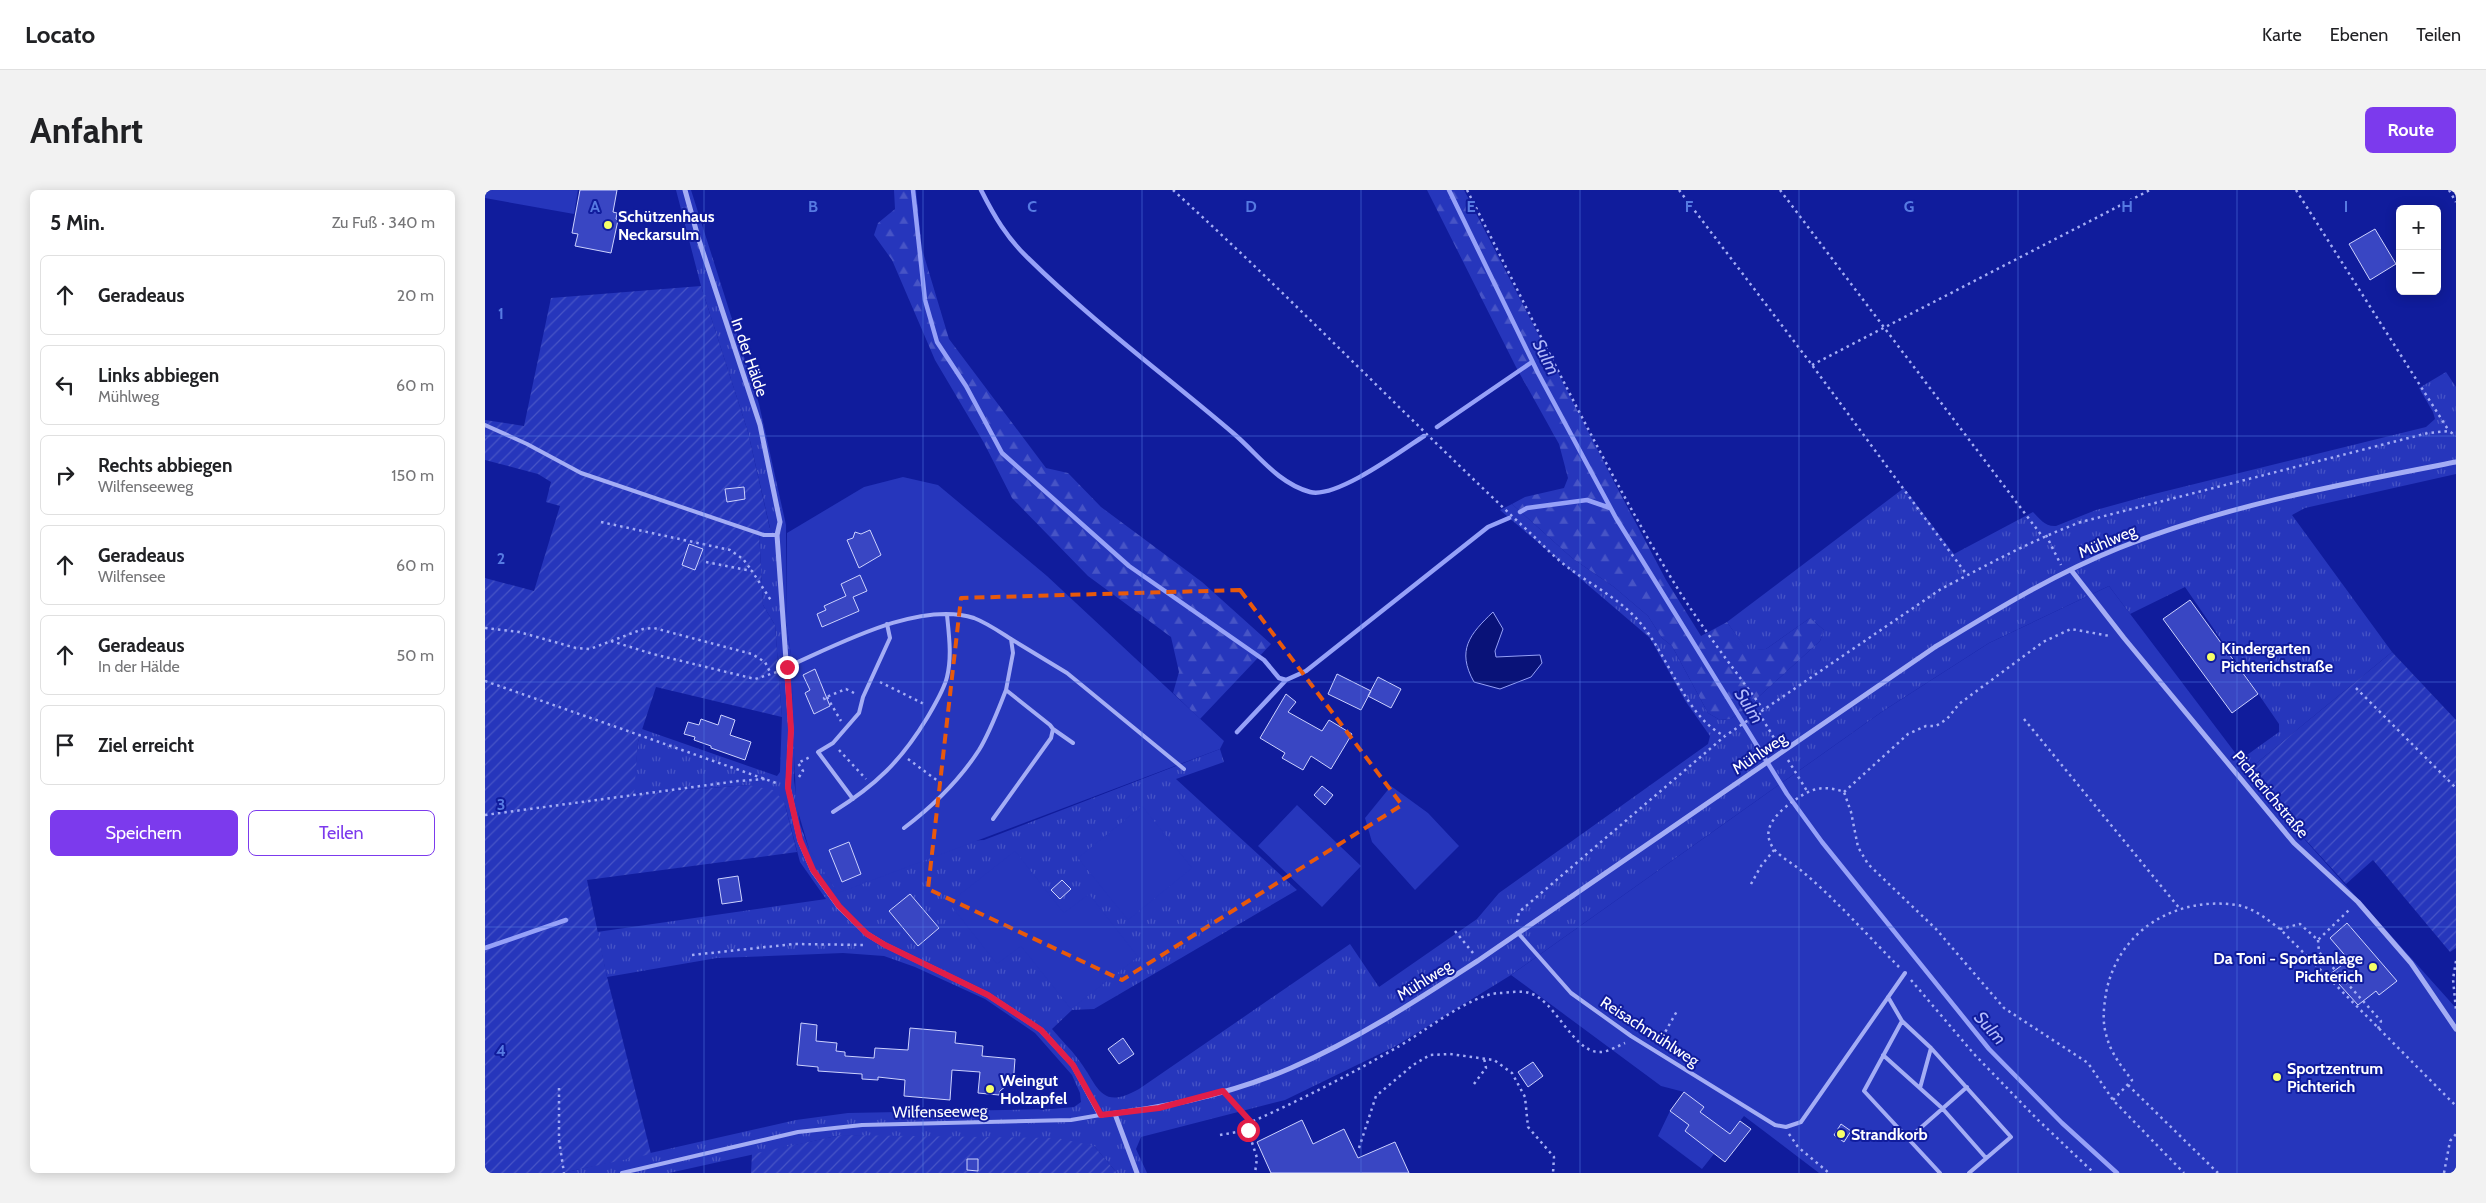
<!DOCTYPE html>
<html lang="de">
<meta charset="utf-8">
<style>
:root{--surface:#fff;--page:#f2f2f2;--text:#202124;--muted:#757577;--line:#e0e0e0;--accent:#7c3aed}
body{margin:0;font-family:Cabin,sans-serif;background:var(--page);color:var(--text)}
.controls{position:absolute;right:15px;top:15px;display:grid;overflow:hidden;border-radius:8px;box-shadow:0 2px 12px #0003}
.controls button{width:45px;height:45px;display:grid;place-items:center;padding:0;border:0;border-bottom:1px solid var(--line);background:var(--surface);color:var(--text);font:25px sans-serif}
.stop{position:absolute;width:15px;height:15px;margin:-11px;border:4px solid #e11d48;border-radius:50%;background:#fff}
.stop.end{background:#e11d48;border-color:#fff;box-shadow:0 1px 5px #0008}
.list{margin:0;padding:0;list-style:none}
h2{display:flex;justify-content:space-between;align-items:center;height:65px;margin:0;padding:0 20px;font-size:21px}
h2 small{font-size:16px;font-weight:400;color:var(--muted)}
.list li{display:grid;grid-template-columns:32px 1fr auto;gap:15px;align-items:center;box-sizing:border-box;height:80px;margin:0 10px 10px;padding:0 10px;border:1px solid var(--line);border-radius:8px}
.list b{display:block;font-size:19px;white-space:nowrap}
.list p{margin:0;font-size:16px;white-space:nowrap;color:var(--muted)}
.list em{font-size:16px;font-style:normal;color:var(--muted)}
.actions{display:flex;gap:10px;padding:15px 20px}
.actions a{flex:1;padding:11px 0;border:1px solid var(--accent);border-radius:8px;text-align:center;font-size:18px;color:var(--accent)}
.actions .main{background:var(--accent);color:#fff}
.icon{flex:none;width:28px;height:28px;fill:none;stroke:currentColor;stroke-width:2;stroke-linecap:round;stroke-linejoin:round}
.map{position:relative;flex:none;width:1971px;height:983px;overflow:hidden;border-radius:8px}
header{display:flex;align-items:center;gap:30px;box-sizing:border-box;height:70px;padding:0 25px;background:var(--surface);border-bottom:1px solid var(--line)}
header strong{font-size:24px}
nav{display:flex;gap:28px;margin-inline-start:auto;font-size:18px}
.intro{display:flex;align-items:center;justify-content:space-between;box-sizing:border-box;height:120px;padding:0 30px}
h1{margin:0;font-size:35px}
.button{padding:12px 22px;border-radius:8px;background:var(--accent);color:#fff;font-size:18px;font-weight:700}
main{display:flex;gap:30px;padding:0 30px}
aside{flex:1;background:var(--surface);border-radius:8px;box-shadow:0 2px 12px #0003}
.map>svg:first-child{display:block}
.grass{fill:url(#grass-tufts)}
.forest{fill:url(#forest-firs)}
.park{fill:#2636bc}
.garden{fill:url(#garden-furrows)}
.water{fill:#091278;stroke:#96a1f8}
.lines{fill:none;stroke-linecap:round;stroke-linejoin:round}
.stream{stroke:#96a1f8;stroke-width:4.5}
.building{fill:#3946c3;stroke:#cdd2fe}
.path{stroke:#a4adf5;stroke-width:2.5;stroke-dasharray:2.5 4;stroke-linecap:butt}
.lane{stroke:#a4adf5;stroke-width:4}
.street{stroke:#a4adf5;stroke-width:5}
.route{stroke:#e11d48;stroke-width:6}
.marked{fill:none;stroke:#e8590c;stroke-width:4;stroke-dasharray:10 6;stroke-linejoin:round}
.grid{fill:none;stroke:#567ae2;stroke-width:1;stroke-opacity:0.55}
.poi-dot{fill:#f6ff68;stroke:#101c9c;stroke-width:2}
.labels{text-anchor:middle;stroke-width:4;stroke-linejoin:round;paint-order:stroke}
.poi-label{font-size:16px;font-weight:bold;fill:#fff;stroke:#101c9c;text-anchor:start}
.street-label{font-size:16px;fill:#fff;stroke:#101c9c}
.water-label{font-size:18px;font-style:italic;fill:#b1b9fb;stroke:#101c9c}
.grid-label{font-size:16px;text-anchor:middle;font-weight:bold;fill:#567ae2;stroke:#101c9c;stroke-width:4;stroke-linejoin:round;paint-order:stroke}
</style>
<header>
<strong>Locato</strong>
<nav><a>Karte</a><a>Ebenen</a><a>Teilen</a></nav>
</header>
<div class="intro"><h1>Anfahrt</h1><a class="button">Route</a></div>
<main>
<aside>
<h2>5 Min.<small>Zu Fuß · 340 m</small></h2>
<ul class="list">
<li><svg class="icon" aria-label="ahead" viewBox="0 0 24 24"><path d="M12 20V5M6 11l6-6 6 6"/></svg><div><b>Geradeaus</b></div><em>20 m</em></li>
<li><svg class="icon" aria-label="left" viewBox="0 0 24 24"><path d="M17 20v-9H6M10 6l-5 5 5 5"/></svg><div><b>Links abbiegen</b><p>Mühlweg</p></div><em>60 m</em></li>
<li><svg class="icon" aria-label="right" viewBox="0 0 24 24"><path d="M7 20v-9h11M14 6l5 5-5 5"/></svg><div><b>Rechts abbiegen</b><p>Wilfenseeweg</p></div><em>150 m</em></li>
<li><svg class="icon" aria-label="ahead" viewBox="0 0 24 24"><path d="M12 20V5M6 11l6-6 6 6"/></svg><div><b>Geradeaus</b><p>Wilfensee</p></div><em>60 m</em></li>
<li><svg class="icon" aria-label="ahead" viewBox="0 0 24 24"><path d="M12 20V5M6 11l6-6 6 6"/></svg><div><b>Geradeaus</b><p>In der Hälde</p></div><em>50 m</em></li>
<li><svg class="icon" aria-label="arrive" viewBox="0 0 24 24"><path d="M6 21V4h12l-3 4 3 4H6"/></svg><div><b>Ziel erreicht</b></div></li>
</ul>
<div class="actions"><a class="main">Speichern</a><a>Teilen</a></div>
</aside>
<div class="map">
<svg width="1971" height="983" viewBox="0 0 1971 983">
<defs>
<pattern id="grass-tufts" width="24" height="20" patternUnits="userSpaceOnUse" patternTransform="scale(1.25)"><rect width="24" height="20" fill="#2636bc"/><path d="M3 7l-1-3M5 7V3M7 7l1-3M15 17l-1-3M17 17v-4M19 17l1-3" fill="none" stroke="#4754c6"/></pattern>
<pattern id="forest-firs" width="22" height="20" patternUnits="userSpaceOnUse" patternTransform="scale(1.25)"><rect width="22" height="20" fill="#2636bc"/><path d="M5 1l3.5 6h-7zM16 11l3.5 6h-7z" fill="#4754c6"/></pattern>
<pattern id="garden-furrows" width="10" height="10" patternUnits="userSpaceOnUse" patternTransform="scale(1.25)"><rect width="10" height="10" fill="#2636bc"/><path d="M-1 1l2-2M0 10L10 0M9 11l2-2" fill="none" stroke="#4754c6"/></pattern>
</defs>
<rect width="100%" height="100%" fill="#101c9c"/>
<!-- grass -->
<path class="grass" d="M 191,0 L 206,0 L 274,214 L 301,335 L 301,432 L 306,465 L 310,564 L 309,590 L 315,634 L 324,659 L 499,650 L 735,559 L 739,572 L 691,589 L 812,700 L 609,819 L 587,820 L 567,839 C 575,849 585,858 593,869 C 613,894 614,922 654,899 L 865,754 L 894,797 L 992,729 L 1014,703 L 1223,554 L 1225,546 L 1201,512 L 1165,448 L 1015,320 L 1027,314 L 1087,368 L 1129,397 L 1163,426 L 1177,448 L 1187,456 L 1223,523 L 1235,530 L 1245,529 L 1258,521 L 1335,451 L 1339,440 L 1325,428 L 1281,459 L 1262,461 L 1242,432 L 1419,298 L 1469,364 L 1548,322 C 1555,329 1560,337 1571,336 L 1611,320 L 1669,304 L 1941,237 L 1950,229 L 1948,222 L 1934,198 L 1961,182 L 1971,197 L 1971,284 L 1820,318 L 1807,325 L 1907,462 L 1763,580 L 1755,570 L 1794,542 L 1794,534 L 1700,397 L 1645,424 L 1624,396 L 1504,453 L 1398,521 L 1026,785 L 909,857 L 800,910 L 656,947 L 651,959 L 662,983 L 632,983 L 609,956 L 356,945 L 184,983 L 77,983 L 311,930 L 363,923 L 567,919 L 589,917 L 596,912 L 595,903 L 587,885 L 550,843 L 500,809 L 430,777 L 399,766 L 358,763 L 232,768 L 122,787 L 112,742 L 341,709 L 315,672 L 299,611 L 263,595 L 148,604 L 153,552 L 157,539 L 292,586 L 295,582 L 297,527 L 290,435 L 278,415 L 274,341 L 285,338 L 263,242 L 216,96 Z"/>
<!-- forest -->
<path class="forest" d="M 409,0 L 431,0 L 437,59 L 464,149 L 561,278 L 583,283 L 616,317 L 717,392 L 786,454 L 715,529 L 688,503 L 694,482 L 686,447 L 603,386 L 527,308 L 499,253 L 450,170 L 407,70 L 389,45 L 393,33 L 410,19 Z
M 942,0 L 979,0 L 1126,286 L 1181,390 L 1216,446 L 1242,432 L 1262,460 L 1281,459 L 1325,428 L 1339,440 L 1335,451 L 1258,521 L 1245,529 L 1235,530 L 1223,523 L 1187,456 L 1177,448 L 1163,426 L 1129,397 L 1087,368 L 1027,314 L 1040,307 L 1079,298 L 1083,288 L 1074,254 L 1031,177 Z"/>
<!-- park -->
<path class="park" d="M 0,0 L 93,0 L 89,24 L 0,8 Z
M 418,287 L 453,295 L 562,386 L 739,551 L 735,559 L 353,703 L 324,659 L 311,615 L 306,465 L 301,432 L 302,343 L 379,297 Z
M 1624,396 L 1795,622 L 1971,818 L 1971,983 L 1334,983 L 1259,926 L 1217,979 L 1173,946 L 1185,921 L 1199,902 L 1176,896 L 1026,785 L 1398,521 L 1504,453 Z
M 906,596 L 943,623 L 974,656 L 930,700 L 887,652 L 880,628 Z
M 812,615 L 876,676 L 837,717 L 773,656 Z
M 657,616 L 707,678 L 643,730 L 593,668 Z
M 530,661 L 579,723 L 604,704 L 653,767 L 586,819 L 536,756 L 512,774 L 464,713 Z"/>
<!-- garden -->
<path class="garden" d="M 216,96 L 263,242 L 285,339 L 274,341 L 278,415 L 290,435 L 297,527 L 171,497 L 153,552 L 149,604 L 263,595 L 288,600 L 299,611 L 312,662 L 102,690 L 122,787 L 166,964 L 77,983 L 0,983 L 0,388 L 49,401 L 75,316 L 61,312 L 66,292 L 53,284 L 0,270 L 0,230 L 39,236 L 66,108 Z
M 1907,462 L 1971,530 L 1971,758 L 1965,762 L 1888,670 L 1861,694 L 1795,622 L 1763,580 Z
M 356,945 L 572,948 L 609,956 L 632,983 L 266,983 L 267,964 Z"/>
<!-- water -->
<path class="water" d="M 1008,422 L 1018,439 L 1010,461 L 1011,467 L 1055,465 L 1057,473 L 1046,487 L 1015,499 L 989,492 C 971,460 985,444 1008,422 Z"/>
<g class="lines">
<!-- stream -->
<path class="stream" d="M 428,0 L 440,110 L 452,152 L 481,196 L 517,263 L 644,376 L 779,470 L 794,488 L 801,490
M 496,0 C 509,26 522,48 543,68 C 607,131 680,185 748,243 C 773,264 792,293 825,302 C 851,309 916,261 939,246
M 964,0 L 1053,183 L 1131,328 L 1302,604 L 1337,652 L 1504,859 L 1577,933 L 1632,983
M 952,237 L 1047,172
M 1035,322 L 1042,318 L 1102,310 L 1125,318
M 752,542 L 801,490 L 821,481 L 1003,337 L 1024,328
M 0,758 L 81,730"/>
</g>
<!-- building -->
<path class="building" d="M 95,0 L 132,0 L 128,22 L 132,23 L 131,29 L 133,30 L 126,63 L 90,56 L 93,44 L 87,43 Z
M 1890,39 L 1911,74 L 1885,90 L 1864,54 Z
M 259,297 L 260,309 L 242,312 L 240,299 Z
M 385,340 L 396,365 L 374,378 L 362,350 L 368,348 L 370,342 L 376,344 Z
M 204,354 L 218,359 L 210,380 L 197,375 Z
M 375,385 L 382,401 L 368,407 L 374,421 L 337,437 L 332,424 L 341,420 L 339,416 L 361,406 L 356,394 Z
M 1705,410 L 1773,504 L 1747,523 L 1678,429 Z
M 330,479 L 345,516 L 329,524 L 320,503 L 325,500 L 318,485 Z
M 852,484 L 886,501 L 876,520 L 843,504 Z
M 893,487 L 916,499 L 906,518 L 883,506 Z
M 801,504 L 811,512 L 803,522 L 837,541 L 844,530 L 867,544 L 846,579 L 826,566 L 818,580 L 797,568 L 800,563 L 775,548 Z
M 236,525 L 250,530 L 245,545 L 266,552 L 260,570 L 226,558 L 226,556 L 209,550 L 210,547 L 199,544 L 203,532 L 214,535 L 216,529 L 233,535 Z
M 837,596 L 848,605 L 840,615 L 829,605 Z
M 364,652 L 376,684 L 357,692 L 344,660 Z
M 253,686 L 257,711 L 237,714 L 233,689 Z
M 577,690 L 586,699 L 575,709 L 566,700 Z
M 425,704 L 454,738 L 433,756 L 404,721 Z
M 1862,733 L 1912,791 L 1894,805 L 1891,801 L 1873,815 L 1845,784 L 1864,770 L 1845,748 Z
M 316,833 L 332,835 L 331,851 L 352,853 L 351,861 L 360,862 L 360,866 L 389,868 L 390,858 L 423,860 L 425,838 L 471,842 L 470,853 L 498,856 L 497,866 L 530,869 L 528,896 L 522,895 L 515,901 L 514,905 L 493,903 L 495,882 L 467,880 L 465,910 L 419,906 L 420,890 L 393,887 L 393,890 L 377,889 L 377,884 L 333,881 L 333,877 L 312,875 Z
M 638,848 L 649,864 L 634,874 L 623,859 Z
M 1048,872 L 1058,886 L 1043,897 L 1033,882 Z
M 1199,902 L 1219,917 L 1215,922 L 1245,944 L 1255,931 L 1266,939 L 1240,972 L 1200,941 L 1204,935 L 1185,921 Z
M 817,930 L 828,954 L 859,939 L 873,968 L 910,952 L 924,983 L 786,983 L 772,952 Z
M 1356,934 L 1366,941 L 1359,952 L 1349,945 Z
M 482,969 L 493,969 L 493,981 L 482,980 Z"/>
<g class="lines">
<!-- path -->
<path class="path" d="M 688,0 C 809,110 922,228 1042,340 C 1053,350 1064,362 1076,372 C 1098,390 1125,403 1146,423 C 1182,456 1197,526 1240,546
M 982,0 C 1048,129 1110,261 1185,386 C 1213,433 1246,475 1278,519
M 1194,0 L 1327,175 L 1482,385
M 1295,0 L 1557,346
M 1811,0 L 1964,241
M 1964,0 L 1971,12
M 1327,175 L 1665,0
M 116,332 L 245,360 L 258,369 L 267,381
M 1561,345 L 1576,375
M 221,372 L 267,381 L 287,412
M 0,438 L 34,442 L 91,458 L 105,459 L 158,439 L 169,438 L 267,464 L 280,472 L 286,484
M 126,451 L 168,464 L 270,489 L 292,482
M 0,491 L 294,594
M 395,492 L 439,514
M 1871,498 L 1971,598
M 342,507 L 356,531
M 340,510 L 339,508 L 361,499 L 369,503
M 1274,523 L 1292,553
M 1539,529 L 1695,719
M 354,560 L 381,589
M 423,569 L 457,594
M 1303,570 L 1322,601
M 314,587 L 318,581 L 313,573 L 325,567
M 1359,602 L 1423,544 L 1441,536 L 1451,536 L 1462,529 L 1474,514 L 1558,452 L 1586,439 L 1625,446
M 0,625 L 253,591 L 281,589
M 1266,694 L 1276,676 L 1289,660
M 1032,732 L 1034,722 L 1240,546 L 1456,399 C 1502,375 1547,350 1596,332 L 1943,243 L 1964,241 L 1971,246
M 1795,739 L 1815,734 L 1833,750 L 1866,718
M 970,741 L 988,763
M 1833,750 L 1834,762 L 1896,831 L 1893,839
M 207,765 L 309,754 L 381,755
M 1971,771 L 1968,789 L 1971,820
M 1414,777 C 1381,744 1349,707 1313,678 C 1302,670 1287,662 1284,649 C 1280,634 1296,620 1307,612 C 1325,599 1337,594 1359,602 L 1366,622 L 1373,657 L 1383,674 L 1451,739 L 1519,818 L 1603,873 L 1628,910 L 1699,983
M 1426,790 L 1489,864 L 1552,929 L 1609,983
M 1174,853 L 1192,821
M 989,894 L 1001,878 L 999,868
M 1643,895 L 1733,983
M 74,898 L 74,950 L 79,983
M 747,910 L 766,932
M 1628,910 L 1647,890 C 1636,876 1625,862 1621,844 C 1617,830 1619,817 1621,803 C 1633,740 1691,706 1752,715 C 1769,718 1783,730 1795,739 L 1971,916
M 763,940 L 772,968 L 770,983
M 1304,944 L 1313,957 L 1344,983
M 735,945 L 763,940 L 766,932 C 816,910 864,885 911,858 C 938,843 984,805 1014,803 C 1023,803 1036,800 1044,803 C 1070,809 1088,863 1115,862 C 1123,862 1133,856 1140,853
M 874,958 L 891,906 L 928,875 L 945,865 L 965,864 L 1009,870 L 1027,883 L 1040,907 L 1043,937 L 1069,967 L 1068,983
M 1959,983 L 1965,951 L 1971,944"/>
<!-- lane -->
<path class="lane" d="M 0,235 L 42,254 L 96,283 L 279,345 L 292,345
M 526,449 L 582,483 L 699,579
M 302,477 C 352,455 434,410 489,428 C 502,433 515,442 526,449 L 528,463 L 521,500 L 565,535 L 568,539 L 588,553
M 368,609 L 333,562 L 348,553 L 374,523 L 378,507 L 405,448 L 402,434
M 348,622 C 391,595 416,571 442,528 C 449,516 459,500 462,487 C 467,467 464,445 462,425
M 508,629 L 566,548 L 568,539
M 419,638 C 448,616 474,591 494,560 C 505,542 513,520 521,500
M 1033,743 L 1086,803 L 1146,846 L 1290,935 L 1301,937 L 1316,932 L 1420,783
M 1403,807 L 1417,831 L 1446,858 L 1526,947 L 1484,983
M 1417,831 L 1379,901 L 1455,983
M 1398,865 L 1457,918 L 1501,968
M 1435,898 L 1446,858
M 1423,949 L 1482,897
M 137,983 L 313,942 L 377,935 L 586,930 L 615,925"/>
<!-- street -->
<path class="street" d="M 200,0 L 213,47 L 275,235 L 295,332 L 292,345 L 306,540 L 303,597 L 315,651 L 328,681 L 354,717 L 382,744 L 400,755 L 503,805 L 556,840 L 588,875 L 615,925 C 680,918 746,904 806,878 C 873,849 934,809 994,770 L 1450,457 C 1509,421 1569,384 1634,358 C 1742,315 1857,294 1971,272
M 1586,380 L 1639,448 L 1809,653 L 1873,712 L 1926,773 L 1971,839
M 630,924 L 652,983"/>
</g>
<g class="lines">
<!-- route -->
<path class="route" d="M 302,477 L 306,540 L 303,598 L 315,650 L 328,680 L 354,716 L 382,744 L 400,755 L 503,805 L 556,840 L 588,875 L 616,925 L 674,918 L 738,901 L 766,932 L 763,940"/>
</g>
<!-- marked area -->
<path class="marked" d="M 755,400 L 917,615 L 637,790 L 443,699 L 476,408 Z"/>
<!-- grid -->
<path class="grid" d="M 219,0 L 219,983M 438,0 L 438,983M 657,0 L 657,983M 876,0 L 876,983M 1095,0 L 1095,983M 1314,0 L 1314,983M 1533,0 L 1533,983M 1752,0 L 1752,983M 0,246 L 1971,246M 0,492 L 1971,492M 0,737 L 1971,737"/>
<!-- markers -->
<g class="poi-dot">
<circle cx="123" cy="35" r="5"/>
<circle cx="1726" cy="467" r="5"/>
<circle cx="1888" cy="777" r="5"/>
<circle cx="1792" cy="887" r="5"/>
<circle cx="505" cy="899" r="5"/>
<circle cx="1356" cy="944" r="5"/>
</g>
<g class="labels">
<!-- poi labels -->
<g class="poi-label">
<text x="133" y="32">Schützenhaus<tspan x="133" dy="18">Neckarsulm</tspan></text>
<text x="1736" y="464">Kindergarten<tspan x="1736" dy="18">Pichterichstraße</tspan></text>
<text x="1878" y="774" text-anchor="end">Da Toni - Sportanlage<tspan x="1878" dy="18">Pichterich</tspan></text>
<text x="1802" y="884">Sportzentrum<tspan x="1802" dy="18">Pichterich</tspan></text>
<text x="515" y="896">Weingut<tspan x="515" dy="18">Holzapfel</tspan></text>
<text x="1366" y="950">Strandkorb</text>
</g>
<!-- street labels -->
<g class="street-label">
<text transform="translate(265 167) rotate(71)" y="6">In der Hälde</text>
<text transform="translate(1622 351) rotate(-23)" y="6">Mühlweg</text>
<text transform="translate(1274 563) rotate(-34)" y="6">Mühlweg</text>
<text transform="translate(1786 604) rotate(50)" y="6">Pichterichstraße</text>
<text transform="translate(939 790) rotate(-32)" y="6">Mühlweg</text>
<text transform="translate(1165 841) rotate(33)" y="6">Reisachmühlweg</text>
<text transform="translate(455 921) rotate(-1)" y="6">Wilfenseeweg</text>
</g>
<!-- water labels -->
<g class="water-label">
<text transform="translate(1061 167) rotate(63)" y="6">Sulm</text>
<text transform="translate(1264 516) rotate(58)" y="6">Sulm</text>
<text transform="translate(1505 838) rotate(49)" y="6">Sulm</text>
</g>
</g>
<g class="grid-label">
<text x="110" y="22">A</text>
<text x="328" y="22">B</text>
<text x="547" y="22">C</text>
<text x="766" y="22">D</text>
<text x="986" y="22">E</text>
<text x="1204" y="22">F</text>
<text x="1424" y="22">G</text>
<text x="1642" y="22">H</text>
<text x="1861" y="22">I</text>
<text x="16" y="129">1</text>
<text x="16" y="374">2</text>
<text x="16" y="620">3</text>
<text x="16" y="866">4</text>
</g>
</svg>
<div class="controls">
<button>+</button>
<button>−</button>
</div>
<div class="stop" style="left:763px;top:940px"></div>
<div class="stop end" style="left:302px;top:477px"></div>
</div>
</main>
